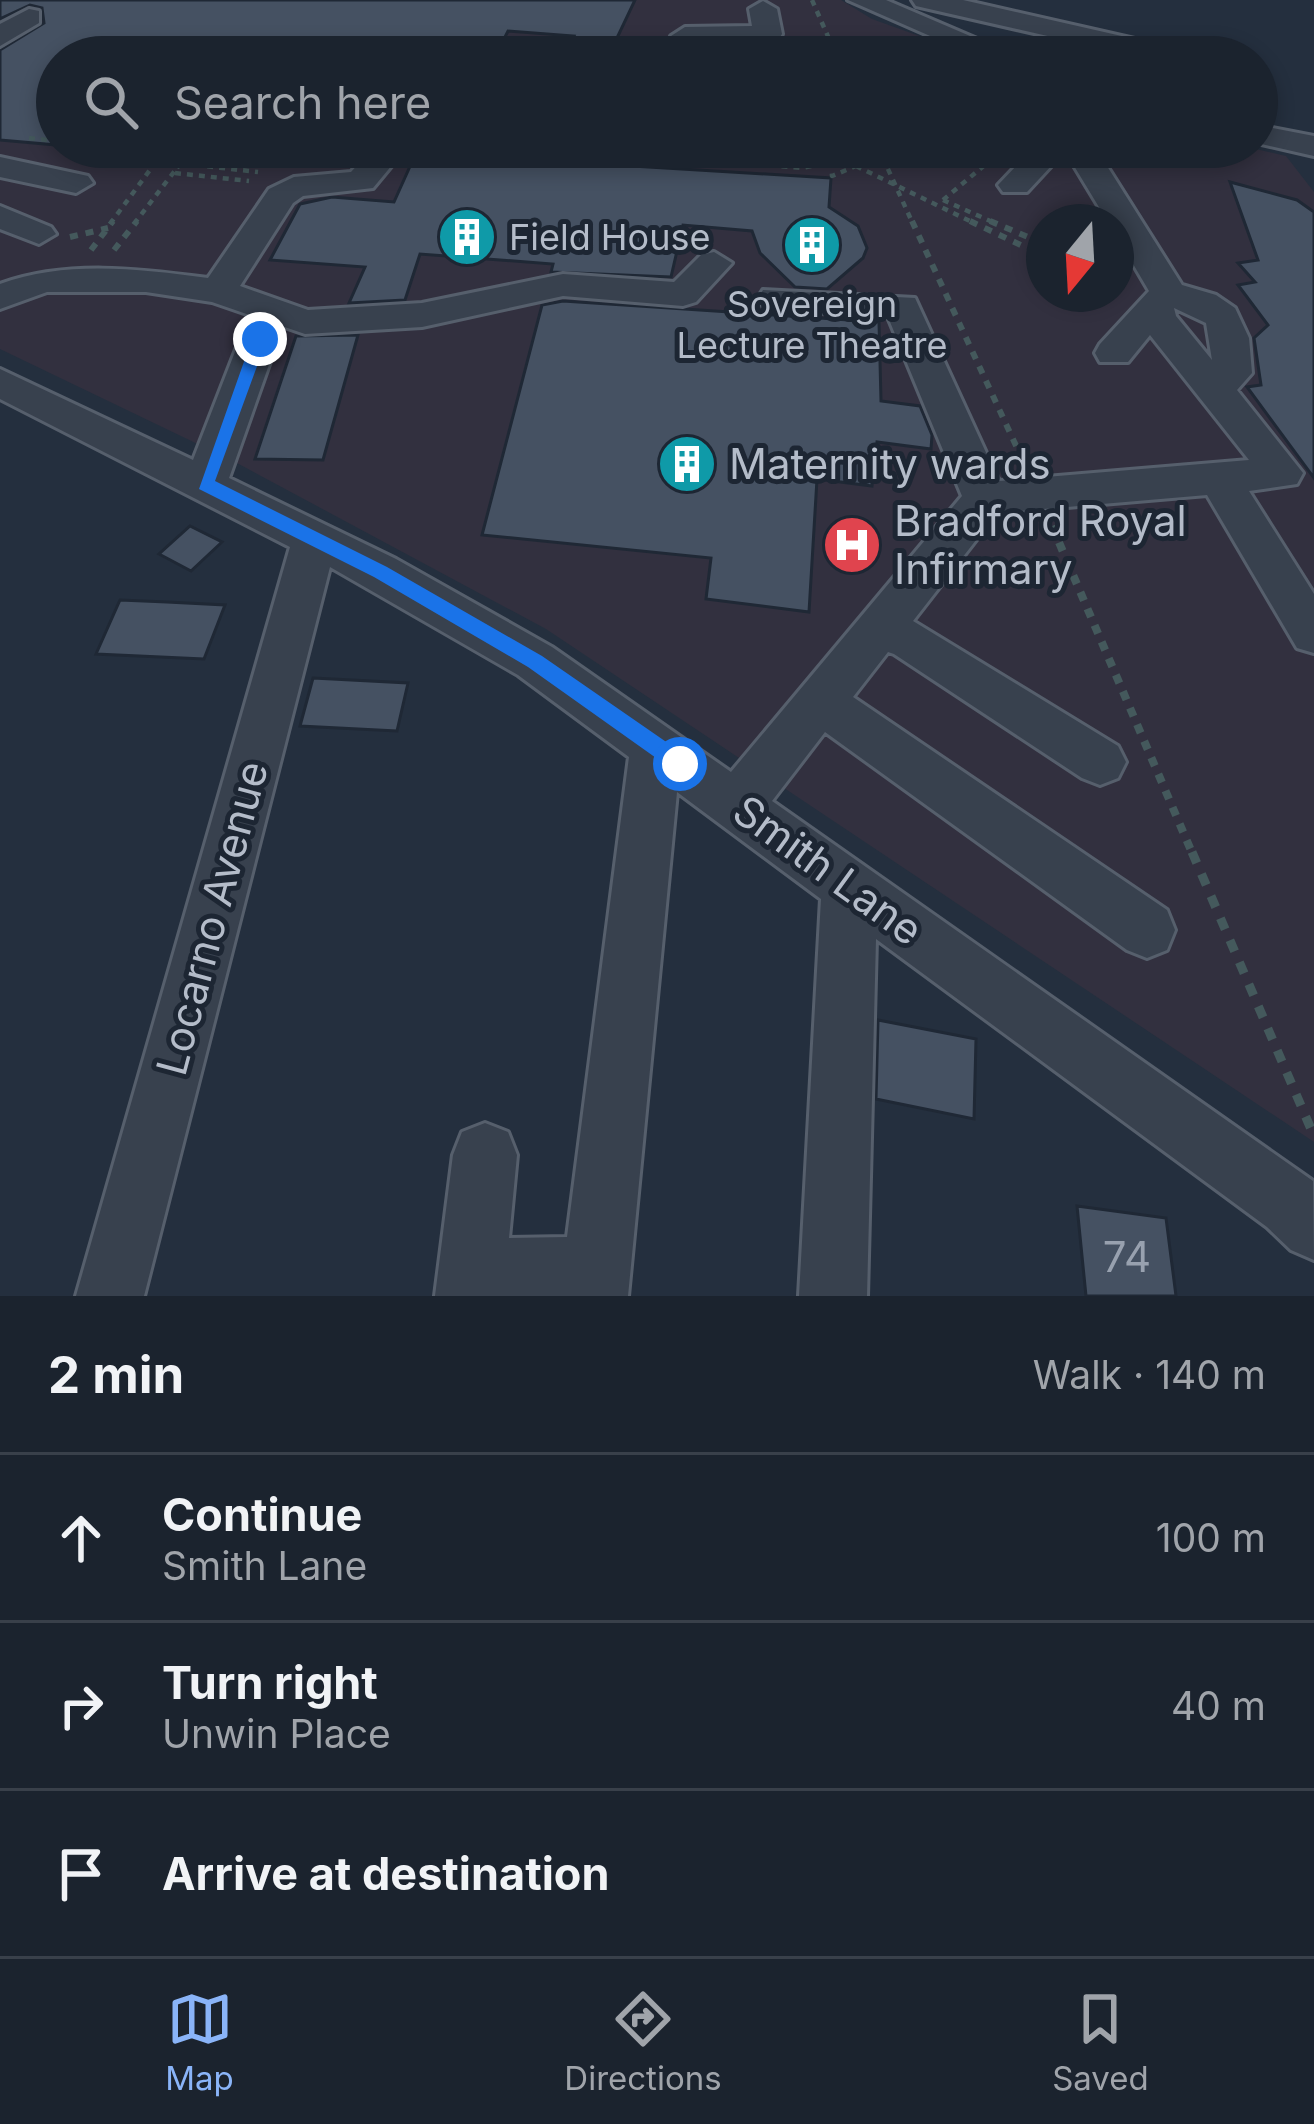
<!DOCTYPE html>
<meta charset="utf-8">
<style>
:root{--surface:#1b232e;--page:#282f3a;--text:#f1f3f6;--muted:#a0a4aa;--line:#39404a;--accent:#8ab4f8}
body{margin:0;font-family:Inter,sans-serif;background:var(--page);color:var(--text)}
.compass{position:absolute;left:1026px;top:204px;width:108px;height:108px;border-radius:50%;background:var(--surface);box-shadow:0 6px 18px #0003;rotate:198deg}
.stop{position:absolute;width:36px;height:36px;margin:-27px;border:9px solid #1a73e8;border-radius:50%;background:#fff}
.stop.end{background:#1a73e8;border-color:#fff;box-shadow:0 3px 12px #0008}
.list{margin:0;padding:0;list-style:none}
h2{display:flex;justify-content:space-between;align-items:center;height:156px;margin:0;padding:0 48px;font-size:51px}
h2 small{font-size:39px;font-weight:400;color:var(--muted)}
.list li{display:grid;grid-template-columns:78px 1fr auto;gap:36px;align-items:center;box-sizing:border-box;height:168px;padding:0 48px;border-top:3px solid var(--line)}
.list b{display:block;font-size:45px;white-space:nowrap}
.list p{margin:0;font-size:39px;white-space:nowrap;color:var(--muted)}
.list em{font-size:39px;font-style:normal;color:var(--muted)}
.icon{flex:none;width:66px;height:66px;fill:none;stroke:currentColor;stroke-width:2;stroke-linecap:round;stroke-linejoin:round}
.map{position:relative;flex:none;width:1314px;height:1296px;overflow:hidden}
.search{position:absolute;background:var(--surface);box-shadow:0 6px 18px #0003;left:36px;right:36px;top:36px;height:132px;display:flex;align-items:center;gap:30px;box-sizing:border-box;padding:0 42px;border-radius:66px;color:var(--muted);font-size:45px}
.sheet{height:660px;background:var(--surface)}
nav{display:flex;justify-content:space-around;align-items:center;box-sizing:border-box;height:168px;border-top:3px solid var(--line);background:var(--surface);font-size:33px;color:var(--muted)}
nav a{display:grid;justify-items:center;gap:6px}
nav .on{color:var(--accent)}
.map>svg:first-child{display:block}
.medical{fill:#32303f;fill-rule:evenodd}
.building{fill:#455162;stroke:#1f2835;stroke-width:3}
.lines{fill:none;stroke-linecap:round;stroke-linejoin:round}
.minor-casing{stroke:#565f6c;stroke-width:6}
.path-far3{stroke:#44595c;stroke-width:4.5;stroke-dasharray:6 6;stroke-linecap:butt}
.path-far2{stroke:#44595c;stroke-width:6;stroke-dasharray:8 8;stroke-linecap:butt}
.path-far1{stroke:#44595c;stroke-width:8;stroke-dasharray:9 9;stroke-linecap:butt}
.path{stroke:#44595c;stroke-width:9;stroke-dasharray:12 12;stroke-linecap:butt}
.minor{fill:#38414e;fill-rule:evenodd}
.path-bridge{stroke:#44595c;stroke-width:4.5;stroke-dasharray:6 6;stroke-linecap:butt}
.route{fill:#1a73e8}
.labels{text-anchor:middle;stroke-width:10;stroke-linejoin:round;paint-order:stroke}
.far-poi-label{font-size:36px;fill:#b4bcc9;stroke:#1d2633;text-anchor:start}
.poi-label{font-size:42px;fill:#b4bcc9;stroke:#1d2633;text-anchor:start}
.street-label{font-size:42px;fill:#b4bcc9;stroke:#1d2633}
.near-number-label{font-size:42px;fill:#98a1af}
</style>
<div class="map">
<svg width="1314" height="1296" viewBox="0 0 1314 1296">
<rect width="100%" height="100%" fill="#242f3e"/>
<!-- medical -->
<path class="medical" d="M 0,0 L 841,0 L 872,19 L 978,57 L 57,57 L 57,147 L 1247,147 L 1286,156 L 1314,192 L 1314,1142 L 546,629 L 235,462 L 0,349 ZM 1044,222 L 1116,222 L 1116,294 L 1044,294 Z"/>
<!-- building -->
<path class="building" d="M 0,0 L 635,0 L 608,57 L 565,57 L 574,36 L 508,31 L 495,57 L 57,57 L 57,145 L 0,140 L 0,50 L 44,23 L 42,8 L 30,5 L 0,19 Z
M 416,153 L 831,178 L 829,207 L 858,226 L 867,248 L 863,258 L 827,289 L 795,287 L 760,253 L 752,231 L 683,225 L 671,277 L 551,272 L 553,264 L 420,254 L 405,300 L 349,303 L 365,267 L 270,260 L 300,204 L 332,197 L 394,202 Z
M 1230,182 L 1297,200 L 1314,212 L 1314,478 L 1247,387 L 1261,385 L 1254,338 L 1268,325 L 1238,285 L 1255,282 L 1238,263 L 1258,260 Z
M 563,301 L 879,322 L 881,401 L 920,406 L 932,435 L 931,449 L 877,442 L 872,486 L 817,479 L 809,612 L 706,599 L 711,558 L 482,535 L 542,305 Z
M 358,335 L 323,460 L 255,459 L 296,336 Z
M 190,526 L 222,542 L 191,571 L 159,554 Z
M 120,600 L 167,602 L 225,605 L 204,659 L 96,654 Z
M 313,678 L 408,683 L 397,731 L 300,726 Z
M 878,1020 L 976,1039 L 974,1119 L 876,1099 Z
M 1077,1206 L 1166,1218 L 1176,1296 L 1086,1296 Z"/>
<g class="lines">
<defs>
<path id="minor" d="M 848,0 L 886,0 L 1019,57 L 978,57 Z
M 912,0 L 963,0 L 1170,47 L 1175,53 L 1139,57 L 916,6 Z
M 763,1 L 777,9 L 782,34 L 778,40 L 685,45 L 671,36 L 685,27 L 752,26 L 749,9 Z
M 29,9 L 39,11 L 39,23 L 0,46 L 0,24 Z
M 546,43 L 556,46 L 558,57 L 528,57 L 536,46 Z
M 1257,125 L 1314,136 L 1314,156 L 1257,143 Z
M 374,147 L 407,147 L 373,188 L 303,196 L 293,203 L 240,286 L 308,310 L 422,303 L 563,274 L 674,282 L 701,255 L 714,252 L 732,263 L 696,302 L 683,306 L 563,296 L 422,327 L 305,334 L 212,302 L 146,292 L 47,292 L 0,309 L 0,284 C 66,260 139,269 208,278 L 269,189 L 294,177 L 351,172 Z
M 523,147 L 604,147 L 607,151 C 592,167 537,163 523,147 Z
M 1034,147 L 1095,147 L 1182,285 L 1216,295 L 1235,308 L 1249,338 L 1252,373 L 1237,390 L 1303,473 L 1297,484 L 1249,491 L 1314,594 L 1314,653 L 1297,648 L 1207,495 L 997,513 L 913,621 L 1118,746 L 1126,762 L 1118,778 L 1100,785 L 1082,778 L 894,654 L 888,652 L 853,697 L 1167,910 L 1175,930 L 1167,950 L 1147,958 L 1127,950 L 825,732 L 772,801 L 1313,1181 L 1314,1260 L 1291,1250 L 1267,1227 L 876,939 L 867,1296 L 799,1296 L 821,899 L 677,792 L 628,1296 L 435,1296 L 453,1155 L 462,1132 L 485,1123 L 508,1132 L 517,1155 L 509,1238 L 567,1237 L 629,757 L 518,675 L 330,567 L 144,1296 L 76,1296 L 290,547 L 0,399 L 0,369 L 193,460 L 240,339 L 246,330 L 272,330 L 278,339 L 229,478 L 396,559 L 552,647 L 731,772 L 962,496 L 888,317 L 776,310 L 763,306 L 758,298 L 763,290 L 915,298 L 999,481 L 1249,460 L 1150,335 L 1128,362 L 1100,362 L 1095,353 L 1100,344 L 1149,291 L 1116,235 L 1116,222 L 1108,222 L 1065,151 L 1027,192 L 1003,192 L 998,185 ZM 1174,308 L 1206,323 L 1212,360 L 1176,316 Z
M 0,157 L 88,176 L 93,183 L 76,193 L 0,177 Z
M 0,206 L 51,227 L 56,234 L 39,244 L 0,229 Z"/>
</defs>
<!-- minor casing -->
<use href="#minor" class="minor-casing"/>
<!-- path-far3 -->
<path class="path-far3" d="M 812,0 L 837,57
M 795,50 L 839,56
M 29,138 L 57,141
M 237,147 L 233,153 L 284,157
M 878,147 L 913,224
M 88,153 L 258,172
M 626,154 L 803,168 L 831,161 L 831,147
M 185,157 L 191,149
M 203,157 L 273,164
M 831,161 L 856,166 L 832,176 Z
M 856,166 L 976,224
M 175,173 L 249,181
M 943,200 L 997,224
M 943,200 L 986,164
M 110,224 L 161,155
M 134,224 L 177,168"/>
<!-- path-far2 -->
<path class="path-far2" d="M 912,221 L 1024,463
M 970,221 L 1044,256
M 990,221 L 1035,240
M 70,237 L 108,228
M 91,250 L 113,221
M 114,250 L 137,221"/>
<!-- path-far1 -->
<path class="path-far1" d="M 1052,526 L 1193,855"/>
<!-- path -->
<path class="path" d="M 1192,852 L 1314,1136"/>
<!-- minor -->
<use href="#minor" class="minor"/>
<!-- path-bridge -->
<path class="path-bridge" d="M 177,168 L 185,157"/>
</g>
<!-- route -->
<path class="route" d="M 260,334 L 267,339 L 215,481 L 387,567 L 542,656 L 688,757 L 688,770 L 673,770 L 528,667 L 374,577 L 199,489 L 252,339 Z"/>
<!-- icons -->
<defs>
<symbol id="building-disc" viewBox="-11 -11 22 22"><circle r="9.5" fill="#0f9aa8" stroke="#1d2633"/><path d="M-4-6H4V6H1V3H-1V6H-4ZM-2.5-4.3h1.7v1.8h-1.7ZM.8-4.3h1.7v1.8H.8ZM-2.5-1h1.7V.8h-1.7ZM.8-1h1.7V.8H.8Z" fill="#fff"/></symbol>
<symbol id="hospital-disc" viewBox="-11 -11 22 22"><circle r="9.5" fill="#e0444e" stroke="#1d2633"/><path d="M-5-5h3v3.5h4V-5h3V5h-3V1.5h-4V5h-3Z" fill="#fff"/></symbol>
</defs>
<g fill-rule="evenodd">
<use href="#building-disc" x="434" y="204" width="66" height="66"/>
<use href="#building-disc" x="779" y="212" width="66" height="66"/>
<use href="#building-disc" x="654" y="431" width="66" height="66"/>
<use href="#hospital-disc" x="819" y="512" width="66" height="66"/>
</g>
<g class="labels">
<!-- far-poi labels -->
<g class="far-poi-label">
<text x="509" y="250">Field House</text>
<text x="812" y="317" text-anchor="middle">Sovereign<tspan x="812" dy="41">Lecture Theatre</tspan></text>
</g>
<!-- poi labels -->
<g class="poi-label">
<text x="729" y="479">Maternity wards</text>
<text x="894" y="536">Bradford Royal<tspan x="894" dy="48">Infirmary</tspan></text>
</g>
<!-- street labels -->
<g class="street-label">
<text transform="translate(828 870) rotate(36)" y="15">Smith Lane</text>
<text transform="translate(212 918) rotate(-75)" y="15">Locarno Avenue</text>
</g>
<!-- near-number labels -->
<g class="near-number-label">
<text x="1127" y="1272">74</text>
</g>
</g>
</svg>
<svg class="compass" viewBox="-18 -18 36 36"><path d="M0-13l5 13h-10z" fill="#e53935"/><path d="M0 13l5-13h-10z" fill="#a0a4aa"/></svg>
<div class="stop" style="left:680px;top:764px"></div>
<div class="stop end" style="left:260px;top:339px"></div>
<div class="search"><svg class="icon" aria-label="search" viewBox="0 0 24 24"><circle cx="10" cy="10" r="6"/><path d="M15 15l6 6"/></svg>Search here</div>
</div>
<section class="sheet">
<h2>2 min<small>Walk · 140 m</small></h2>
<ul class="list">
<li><svg class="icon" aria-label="ahead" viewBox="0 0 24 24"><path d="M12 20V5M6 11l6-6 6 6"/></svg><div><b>Continue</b><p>Smith Lane</p></div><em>100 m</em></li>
<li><svg class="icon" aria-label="right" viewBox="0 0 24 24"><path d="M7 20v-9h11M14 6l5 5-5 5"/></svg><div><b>Turn right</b><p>Unwin Place</p></div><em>40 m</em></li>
<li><svg class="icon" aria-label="arrive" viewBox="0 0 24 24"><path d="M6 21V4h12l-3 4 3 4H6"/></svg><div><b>Arrive at destination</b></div></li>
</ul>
</section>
<nav>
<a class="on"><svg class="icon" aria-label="map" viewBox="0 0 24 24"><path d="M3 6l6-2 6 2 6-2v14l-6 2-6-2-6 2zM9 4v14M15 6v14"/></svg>Map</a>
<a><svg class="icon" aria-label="directions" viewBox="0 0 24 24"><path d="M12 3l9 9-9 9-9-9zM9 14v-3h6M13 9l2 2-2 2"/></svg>Directions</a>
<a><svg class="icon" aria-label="saved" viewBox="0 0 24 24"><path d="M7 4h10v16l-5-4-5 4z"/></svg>Saved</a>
</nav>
